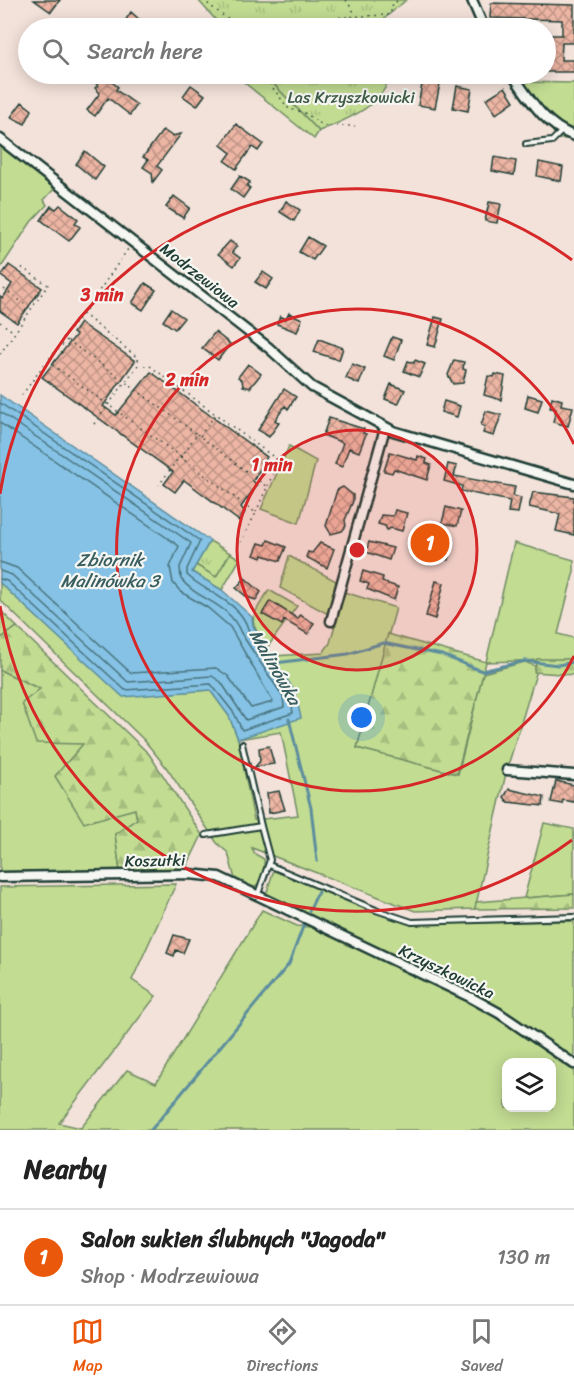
<!DOCTYPE html>
<meta charset="utf-8">
<style>
:root{--surface:#fff;--page:#f2f2f2;--text:#222;--muted:#767676;--line:#e0e0e0;--accent:#ea580c}
body{margin:0;font-family:Sriracha,sans-serif;background:var(--page);color:var(--text)}
.controls{position:absolute;right:18px;bottom:18px;display:grid;overflow:hidden;border-radius:12px;box-shadow:0 3px 15px #0003}
.controls button{width:54px;height:54px;display:grid;place-items:center;padding:0;border:0;border-bottom:2px solid var(--line);background:var(--surface);color:var(--text);font:30px sans-serif}
.you{position:absolute;left:362px;top:718px;width:21px;height:21px;margin:-15px;border:4px solid #fff;border-radius:50%;background:#1a73e8;box-shadow:0 0 0 9px #1a73e833}
.badge{display:grid;place-items:center;width:39px;height:39px;border-radius:50%;background:var(--accent);color:#fff;font-size:20px;font-weight:700}
.pin{position:absolute;translate:-50% -50%;border:3px solid #fff;box-shadow:0 2px 6px #0006}
.list{margin:0;padding:0;list-style:none}
h2{display:flex;justify-content:space-between;align-items:center;height:78px;margin:0;padding:0 24px;font-size:26px}
h2 small{font-size:20px;font-weight:400;color:var(--muted)}
.list li{display:grid;grid-template-columns:39px 1fr auto;gap:18px;align-items:center;box-sizing:border-box;height:96px;padding:0 24px;border-top:2px solid var(--line)}
.list b{display:block;font-size:22px;white-space:nowrap}
.list p{margin:0;font-size:20px;white-space:nowrap;color:var(--muted)}
.list em{font-size:20px;font-style:normal;color:var(--muted)}
.icon{flex:none;width:33px;height:33px;fill:none;stroke:currentColor;stroke-width:2;stroke-linecap:round;stroke-linejoin:round}
.map{position:relative;flex:none;width:574px;height:1130px;overflow:hidden}
.search{position:absolute;background:var(--surface);box-shadow:0 3px 15px #0003;left:18px;right:18px;top:18px;height:66px;display:flex;align-items:center;gap:15px;box-sizing:border-box;padding:0 21px;border-radius:33px;color:var(--muted);font-size:22px}
.sheet{height:174px;background:var(--surface)}
nav{display:flex;justify-content:space-around;align-items:center;box-sizing:border-box;height:84px;border-top:2px solid var(--line);background:var(--surface);font-size:16px;color:var(--muted)}
nav a{display:grid;justify-items:center;gap:3px}
nav .on{color:var(--accent)}
.map>svg:first-child{display:block}
.grass{fill:#c2dc92;stroke:#708c63;stroke-width:1.5;fill-rule:evenodd}
.forest{fill:url(#forest-firs);stroke:#708c63;stroke-width:1.5}
.park{fill:url(#park-tufts);stroke:#708c63;stroke-width:1.5}
.water{fill:#85c2e5;stroke:#5c8d9e;stroke-width:1.5}
.lines{fill:none;stroke-linecap:round;stroke-linejoin:round}
.shore{stroke:#48727b;stroke-width:1.5}
.stream{stroke:#5c8d9e;stroke-width:3}
.building{fill:url(#building-cross-hatch);stroke:#1f3d34;stroke-width:1.5}
.service-casing{stroke:#1f3d34;stroke-width:8}
.minor-casing{stroke:#1f3d34;stroke-width:13}
.path{stroke:#1f3d34;stroke-width:1.5;stroke-dasharray:1.5 4.5;stroke-linecap:butt}
.service{stroke:#f6f6f2;stroke-width:4}
.minor{stroke:#f6f6f2;stroke-width:8}
.ring{fill:none;stroke:#d62828;stroke-width:3}
.labels{text-anchor:middle;stroke-width:4.5;stroke-linejoin:round;paint-order:stroke}
.park-label{font-size:16px;fill:#405d47;stroke:#f6f6f2}
.street-label{font-size:16px;fill:#1f3d34;stroke:#f6f6f2}
.water-label{font-size:18px;font-style:italic;fill:#385e60;stroke:#f6f6f2}
.centre{fill:#d62828;stroke:#f6f6f2;stroke-width:3}
.ring-label{font-size:18px;text-anchor:middle;font-weight:bold;fill:#d62828;stroke:#f6f6f2;stroke-width:4.5;stroke-linejoin:round;paint-order:stroke}
</style>
<div class="map">
<svg width="574" height="1130" viewBox="0 0 574 1130">
<defs>
<pattern id="forest-firs" width="22" height="20" patternUnits="userSpaceOnUse" patternTransform="scale(1.5)"><rect width="22" height="20" fill="#c2dc92"/><path d="M5 1l3.5 6h-7zM16 11l3.5 6h-7z" fill="#a6be7e"/></pattern>
<pattern id="park-tufts" width="24" height="20" patternUnits="userSpaceOnUse" patternTransform="scale(1.5)"><rect width="24" height="20" fill="#c2dc92"/><path d="M3 7l-1-3M5 7V3M7 7l1-3M15 17l-1-3M17 17v-4M19 17l1-3" fill="none" stroke="#a6be7e"/></pattern>
<pattern id="building-cross-hatch" width="8" height="8" patternUnits="userSpaceOnUse" patternTransform="scale(1.5)"><rect width="8" height="8" fill="#edb5a3"/><path d="M0 0l8 8M0 8l8-8" fill="none" stroke="#bf9486"/></pattern>
</defs>
<rect width="100%" height="100%" fill="#f3e2da"/>
<filter id="ink" filterUnits="userSpaceOnUse"><feTurbulence type="fractalNoise" baseFrequency=".0167" numOctaves="2"/><feDisplacementMap in="SourceGraphic" scale="12" xChannelSelector="R" yChannelSelector="G"/><feConvolveMatrix kernelMatrix="1 2 1 2 8 2 1 2 1" color-interpolation-filters="sRGB"/></filter>
<g filter="url(#ink)">
<!-- grass -->
<path class="grass" d="M 243,74 L 264,74 L 319,131 L 314,139 L 240,79 Z
M 518,82 L 574,83 L 574,139 L 558,139 Z
M 0,143 L 55,188 L 44,200 L 47,205 L 31,222 L 0,269 Z
M 289,446 L 316,461 L 299,523 L 261,509 Z
M 514,543 L 574,560 L 574,571 L 558,634 L 574,638 L 574,659 L 486,662 Z
M 230,553 L 240,559 L 222,590 L 192,572 L 196,565 L 216,576 Z
M 289,556 L 338,582 L 328,614 L 280,588 Z
M 0,583 L 123,696 L 210,690 L 229,716 L 238,739 L 258,730 L 281,670 L 273,656 L 323,653 L 330,643 L 344,592 L 396,608 L 357,748 L 458,774 L 483,673 L 525,662 L 538,667 L 507,769 L 475,909 L 415,911 L 252,848 L 255,854 L 264,859 C 265,868 261,883 253,889 L 235,879 L 228,853 L 217,843 L 166,767 L 144,740 L 0,600 ZM 281,732 L 298,815 L 254,820 L 238,739 Z
M 269,590 L 297,606 L 267,648 C 247,617 250,621 269,590 Z
M 0,610 L 17,627 L 0,639 Z
M 0,670 L 40,689 L 135,809 L 137,819 L 115,834 L 120,871 L 0,873 Z
M 544,823 L 574,829 L 574,894 L 524,898 Z
M 274,869 L 393,919 L 413,924 L 574,921 L 574,1060 L 533,1033 L 266,895 Z
M 176,884 L 132,980 L 156,996 L 59,1123 L 81,1128 L 127,1070 L 156,1083 L 262,910 L 297,926 L 311,927 L 455,993 L 489,1011 L 574,1070 L 574,1130 L 0,1130 L 0,887 ZM 506,1062 L 552,1062 L 552,1108 L 506,1108 Z"/>
<!-- forest -->
<path class="forest" d="M 17,627 L 149,754 L 202,835 L 186,868 L 120,871 L 115,834 L 137,819 L 135,809 L 84,823 L 55,776 L 83,744 L 36,743 L 22,703 L 40,689 L 0,670 L 0,639 Z
M 388,634 L 486,662 L 457,774 L 357,748 Z
M 537,659 L 574,659 L 574,675 L 534,672 Z
M 574,894 L 574,908 L 475,909 L 476,902 Z"/>
<!-- park -->
<path class="park" d="M 198,0 L 406,0 L 385,18 L 384,28 L 223,28 Z
M 264,74 L 389,74 C 387,105 343,121 319,131 Z
M 210,541 L 230,553 L 216,577 L 196,565 Z"/>
<!-- water -->
<path class="water" d="M 0,395 L 210,541 L 192,572 L 222,590 L 252,617 L 253,626 L 295,692 L 301,718 L 238,739 L 229,716 L 210,690 L 123,697 L 0,583 Z"/>
<g class="lines">
<!-- shore -->
<path class="shore" d="M 0,403 L 200,541 L 187,569 L 187,575 C 206,593 241,602 248,629 L 290,694 L 293,713 L 242,730 L 234,713 L 211,684 L 125,690 L 7,581 L 0,579
M 0,412 L 191,543 L 180,567 L 181,579 C 198,601 228,601 241,633 L 283,697 L 284,707 L 246,720 L 221,682 L 212,676 L 128,682 L 12,575 L 0,571
M 0,423 L 179,546 L 170,567 L 173,583 L 181,592 L 208,608 L 230,627 L 273,702 L 251,708 L 228,676 L 216,668 L 131,673 L 17,568 L 0,562"/>
<!-- stream -->
<path class="stream" d="M 275,663 L 348,654 L 383,643 L 442,655 L 482,671 L 525,661 L 558,665 L 574,662
M 289,719 L 311,808 L 317,861
M 309,911 L 318,892
M 151,1130 L 289,964 L 304,924"/>
</g>
<!-- building -->
<path class="building" d="M 34,0 L 60,0 L 51,12 Z
M 491,3 L 574,5 L 574,43 L 562,43 L 561,60 L 574,60 L 574,72 L 546,72 L 546,35 L 562,35 L 562,20 L 490,18 Z
M 131,12 L 140,20 L 134,28 L 125,21 Z
M 96,74 L 112,74 L 108,79 L 118,87 L 116,90 L 137,105 L 130,115 L 108,98 L 95,116 L 87,110 L 100,93 L 95,88 L 98,85 L 91,80 Z
M 424,74 L 442,74 L 435,108 L 418,105 Z
M 191,85 L 205,95 L 197,106 L 183,96 Z
M 457,86 L 472,89 L 468,111 L 453,108 Z
M 505,87 L 514,101 L 496,114 L 486,99 Z
M 22,102 L 32,110 L 25,124 L 11,117 Z
M 236,124 L 263,144 L 258,151 L 252,147 L 236,169 L 225,161 L 231,153 L 221,145 Z
M 163,130 L 172,136 L 181,134 L 157,166 L 162,170 L 153,182 L 152,173 L 143,167 L 148,160 L 143,157 Z
M 85,151 L 104,167 L 95,180 L 76,164 Z
M 494,157 L 516,161 L 514,175 L 492,171 Z
M 539,162 L 563,167 L 561,181 L 537,176 Z
M 240,176 L 250,182 L 247,186 L 250,188 L 243,198 L 231,189 Z
M 174,196 L 190,208 L 183,218 L 166,207 Z
M 286,201 L 300,210 L 294,221 L 280,212 Z
M 489,202 L 501,204 L 497,223 L 485,221 Z
M 60,205 L 78,219 L 75,223 L 80,227 L 69,241 L 41,220 L 51,206 L 56,209 Z
M 308,237 L 323,246 L 313,260 L 299,252 Z
M 230,241 L 237,246 L 232,252 L 240,258 L 234,266 L 218,254 Z
M 9,265 L 42,288 L 17,323 L 0,311 L 0,296 L 3,298 L 12,284 L 1,276 Z
M 263,272 L 273,279 L 266,289 L 255,282 Z
M 145,283 L 156,290 L 143,310 L 132,303 Z
M 171,309 L 184,318 L 175,329 L 163,321 Z
M 289,313 L 302,319 L 297,332 L 277,324 L 280,316 L 286,319 Z
M 435,317 L 443,319 L 435,347 L 427,345 Z
M 80,323 L 135,361 L 103,406 L 116,415 L 151,372 L 267,457 L 253,481 L 257,485 L 241,507 L 245,512 L 239,521 L 184,480 L 175,492 L 164,484 L 173,472 L 42,377 L 76,335 L 73,333 Z
M 215,332 L 230,344 L 218,360 L 202,348 Z
M 392,337 L 401,340 L 394,360 L 384,356 Z
M 319,339 L 343,348 L 339,360 L 314,352 Z
M 415,360 L 425,364 L 419,377 L 404,371 L 408,361 L 414,363 Z
M 454,360 L 464,362 L 463,369 L 466,370 L 463,383 L 453,384 L 448,375 Z
M 248,364 L 261,374 L 250,388 L 243,386 L 242,380 L 238,377 Z
M 352,364 L 365,369 L 359,384 L 346,378 Z
M 495,374 L 505,376 L 501,400 L 484,395 L 488,376 L 494,377 Z
M 391,384 L 405,390 L 398,404 L 385,399 Z
M 284,389 L 296,397 L 288,409 L 285,406 L 275,420 L 279,423 L 269,437 L 258,430 Z
M 528,395 L 542,399 L 538,412 L 525,408 Z
M 552,397 L 562,400 L 561,405 L 573,407 L 568,426 L 553,422 L 556,409 L 550,408 Z
M 444,401 L 460,406 L 457,417 L 441,412 Z
M 486,411 L 501,415 L 494,436 L 483,433 L 485,427 L 481,425 Z
M 329,418 L 364,429 L 363,433 L 366,434 L 359,452 L 349,448 L 342,467 L 335,464 L 343,443 L 323,435 Z
M 390,452 L 417,460 L 418,456 L 427,459 L 426,463 L 431,465 L 427,480 L 394,469 L 392,473 L 384,471 Z
M 448,464 L 457,466 L 454,476 L 515,487 L 513,496 L 521,498 L 518,513 L 508,512 L 510,501 L 461,491 L 462,486 L 444,481 Z
M 343,487 L 353,495 L 353,501 L 345,520 L 346,526 L 342,531 L 331,534 L 326,526 L 337,490 Z
M 533,492 L 574,497 L 574,535 L 556,531 L 560,514 L 529,507 Z
M 446,507 L 461,511 L 457,526 L 442,523 Z
M 395,510 L 407,513 L 402,531 L 391,528 L 387,530 L 385,526 L 378,524 L 381,515 L 393,516 Z
M 427,537 L 452,544 L 448,560 L 430,557 L 423,553 Z
M 268,540 L 286,547 L 280,561 L 263,555 L 262,558 L 254,555 L 259,543 L 266,545 Z
M 369,542 L 393,548 L 389,560 L 366,552 Z
M 320,543 L 334,549 L 327,568 L 306,557 L 308,552 L 312,553 Z
M 363,571 L 383,577 L 382,582 L 398,587 L 394,600 L 367,589 L 369,584 L 360,581 Z
M 245,578 L 261,592 L 256,600 L 247,597 L 236,588 Z
M 436,581 L 444,583 L 435,619 L 426,616 Z
M 270,601 L 298,619 L 300,615 L 314,623 L 308,634 L 284,620 L 282,625 L 262,614 Z
M 269,746 L 274,764 L 255,767 L 260,761 L 259,748 Z
M 556,781 L 574,785 L 574,802 L 563,800 L 562,804 L 551,802 Z
M 509,789 L 544,797 L 543,806 L 508,802 L 504,797 Z
M 279,791 L 285,810 L 269,813 L 267,793 Z
M 174,935 L 189,939 L 183,953 L 176,950 L 174,956 L 167,953 Z"/>
<g class="lines">
<defs>
<path id="service" d="M 526,144 L 552,141 L 562,131
M 206,835 L 261,826 L 242,744
M 269,865 L 376,910 L 412,922 L 574,917
M 258,894 L 270,860 L 261,826"/>
<path id="minor" d="M 472,0 L 484,28
M 512,74 C 529,98 544,125 574,136
M 0,139 L 269,348 L 312,387 L 393,431 L 574,484
M 331,621 L 385,428
M 507,770 L 574,775
M 0,877 L 189,874 L 219,877 L 470,997 L 499,1013 L 574,1064"/>
</defs>
<!-- service casing -->
<use href="#service" class="service-casing"/>
<!-- minor casing -->
<use href="#minor" class="minor-casing"/>
<!-- path -->
<path class="path" d="M 203,0 L 239,28
M 346,0 L 356,15
M 305,28 L 341,17 L 390,15 L 393,3 L 400,0
M 262,74 L 289,109 L 303,112 L 324,126 L 355,126
M 4,289 L 30,308
M 82,314 L 63,337 L 197,434 L 181,457
M 0,322 L 14,332
M 67,340 L 47,361 L 180,456 L 159,485
M 0,354 L 48,285 L 21,267
M 144,366 L 150,366 L 279,461 L 267,487
M 22,395 L 46,362
M 94,424 L 138,365 L 138,358 L 83,314 L 128,249
M 197,434 L 267,487 L 256,512
M 200,436 L 215,415
M 180,457 L 256,513 L 240,543"/>
<!-- service -->
<use href="#service" class="service"/>
<!-- minor -->
<use href="#minor" class="minor"/>
</g>
</g>
<!-- distance rings -->
<circle cx="357" cy="550" r="120" fill="#d62828" fill-opacity=".12"/>
<g class="ring">
<circle cx="357" cy="550" r="120"/>
<path d="M574 656A241 241 0 1 1 574 444"/>
<path d="M572 840A361 361 0 0 1 0 606M0 494A361 361 0 0 1 572 260"/>
</g>
<g class="labels">
<!-- park labels -->
<g class="park-label">
<text x="351" y="103">Las Krzyszkowicki</text>
</g>
<!-- street labels -->
<g class="street-label">
<text transform="translate(200 275) rotate(38)" y="6">Modrzewiowa</text>
<text transform="translate(155 860) rotate(-1)" y="6">Koszutki</text>
<text transform="translate(447 971) rotate(26)" y="6">Krzyszkowicka</text>
</g>
<!-- water labels -->
<g class="water-label">
<text x="110" y="566">Zbiornik<tspan x="110" dy="21">Malinówka 3</tspan></text>
<text transform="translate(275 667) rotate(60)" y="6">Malinówka</text>
</g>
</g>
<circle cx="357" cy="550" r="9" class="centre"/>
<g class="ring-label">
<text x="102" y="301">3 min</text>
<text x="187" y="386">2 min</text>
<text x="272" y="471">1 min</text>
</g>
</svg>
<div class="controls">
<button><svg class="icon" aria-label="layers" viewBox="0 0 24 24"><path d="M12 4l9 5-9 5-9-5zM3 14l9 5 9-5"/></svg></button>
</div>
<div class="you"></div>
<div class="pin badge" style="left:430px;top:543px">1</div>
<div class="search"><svg class="icon" aria-label="search" viewBox="0 0 24 24"><circle cx="10" cy="10" r="6"/><path d="M15 15l6 6"/></svg>Search here</div>
</div>
<section class="sheet">
<h2>Nearby<small></small></h2>
<ul class="list">
<li><span class="badge">1</span><div><b>Salon sukien ślubnych &quot;Jagoda&quot;</b><p>Shop · Modrzewiowa</p></div><em>130 m</em></li>
</ul>
</section>
<nav>
<a class="on"><svg class="icon" aria-label="map" viewBox="0 0 24 24"><path d="M3 6l6-2 6 2 6-2v14l-6 2-6-2-6 2zM9 4v14M15 6v14"/></svg>Map</a>
<a><svg class="icon" aria-label="directions" viewBox="0 0 24 24"><path d="M12 3l9 9-9 9-9-9zM9 14v-3h6M13 9l2 2-2 2"/></svg>Directions</a>
<a><svg class="icon" aria-label="saved" viewBox="0 0 24 24"><path d="M7 4h10v16l-5-4-5 4z"/></svg>Saved</a>
</nav>
